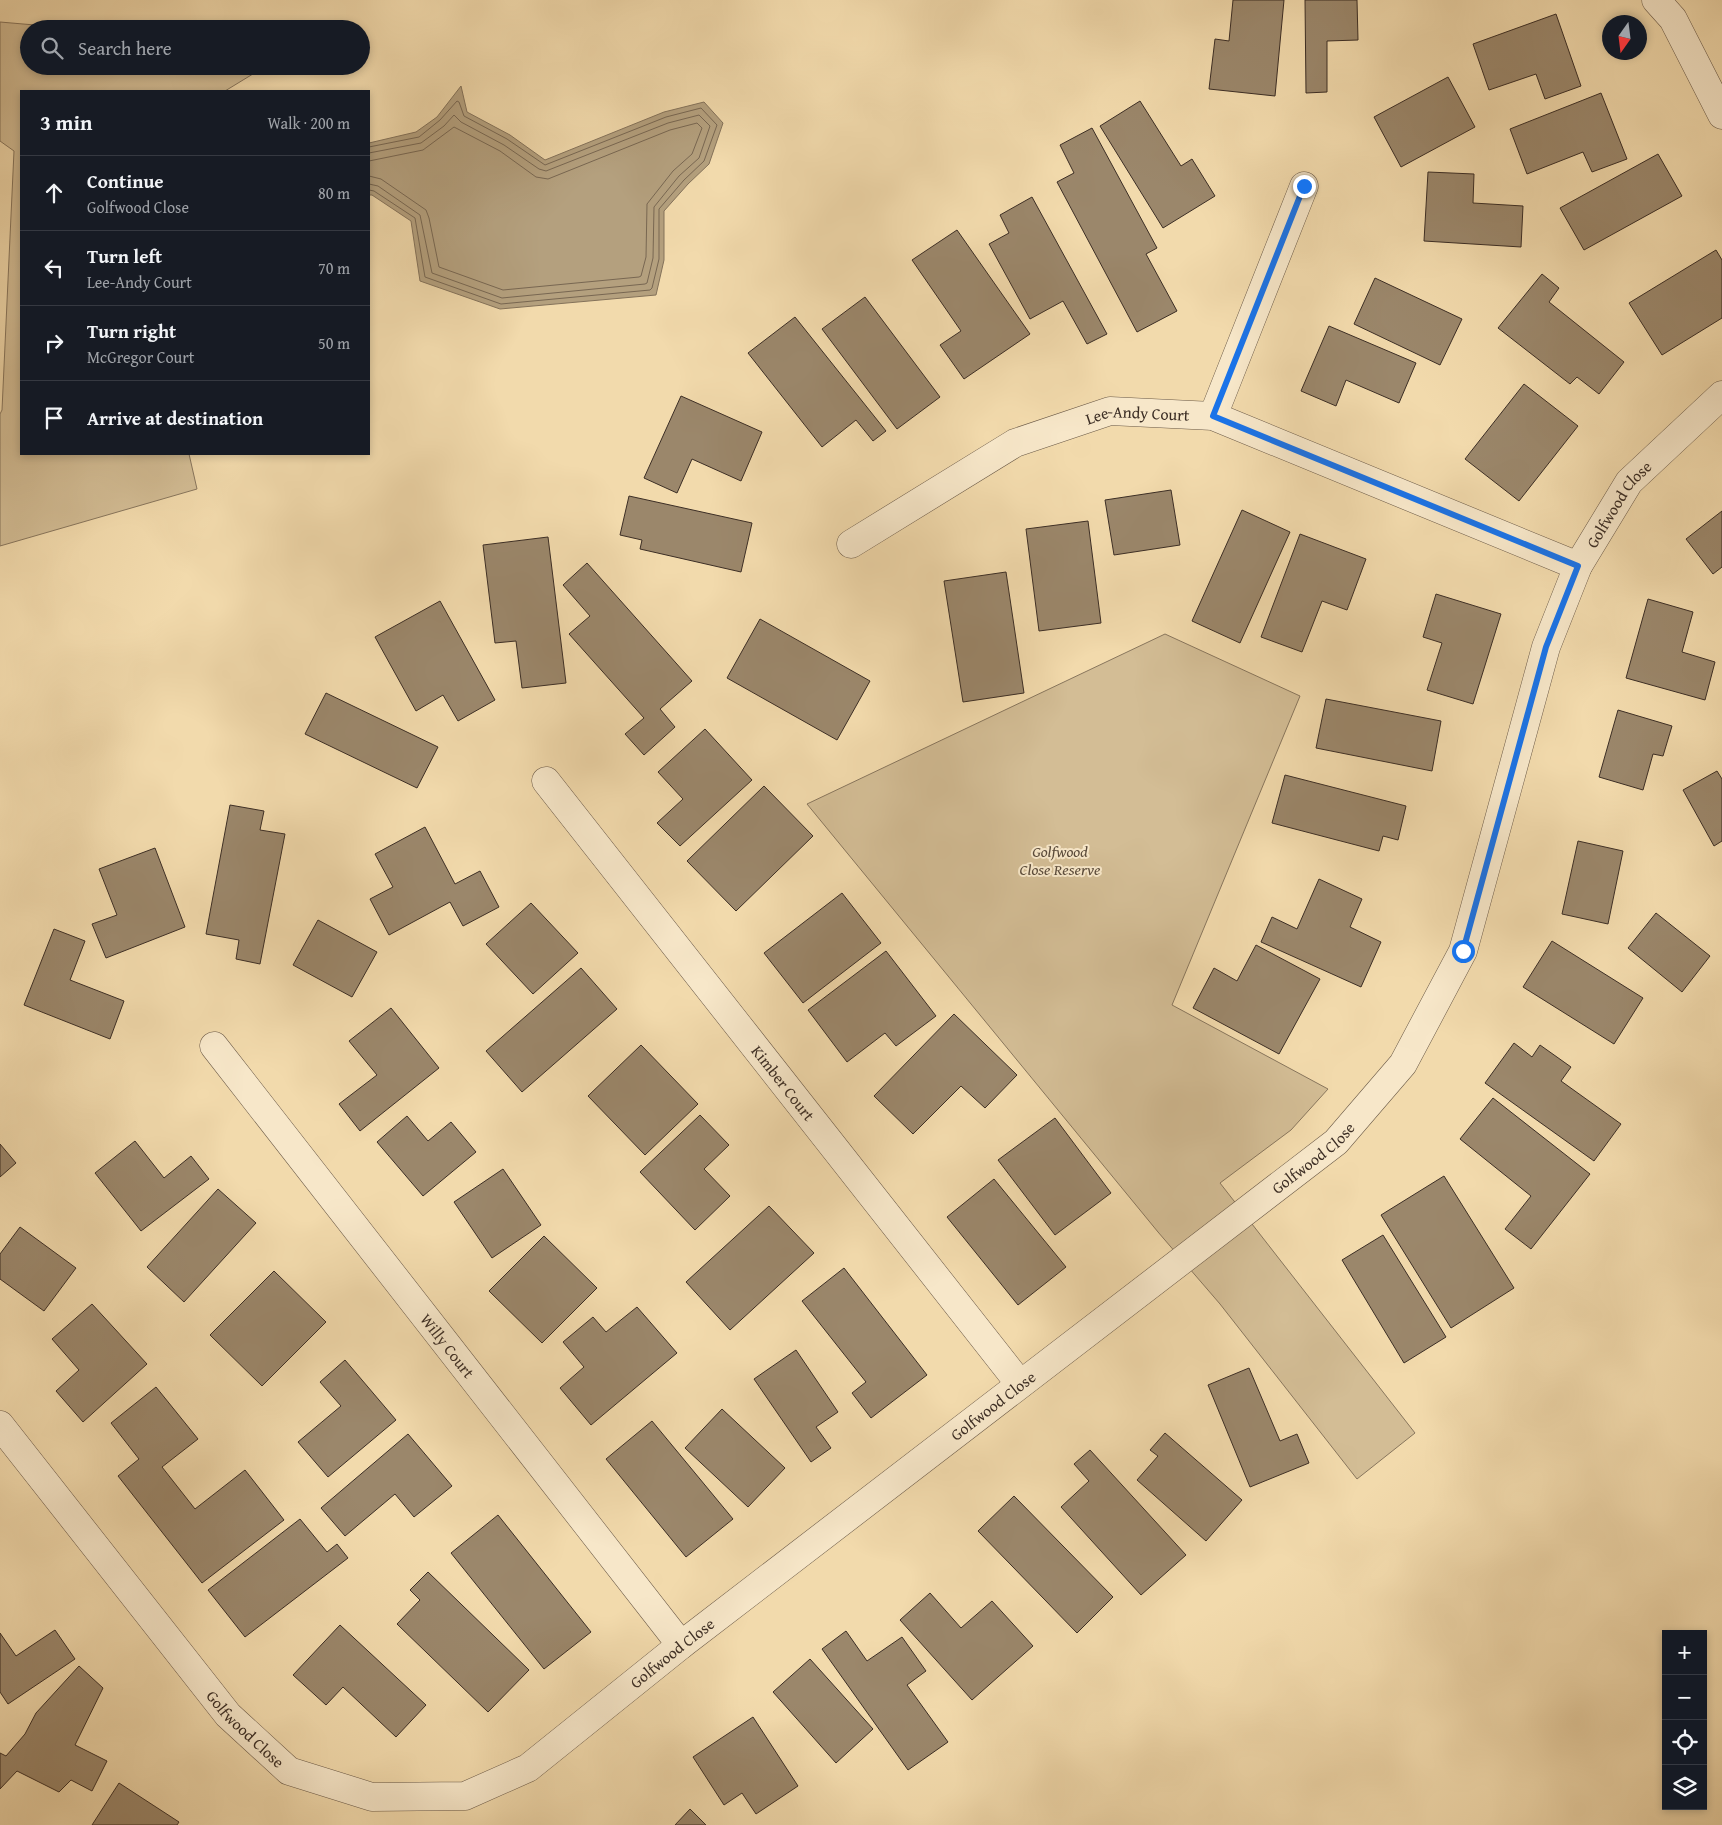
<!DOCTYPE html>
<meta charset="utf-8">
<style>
:root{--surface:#171b24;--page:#242831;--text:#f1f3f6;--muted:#9ea1a6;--line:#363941}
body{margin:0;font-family:"Gentium Book Plus",serif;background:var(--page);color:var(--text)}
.controls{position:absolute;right:15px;bottom:15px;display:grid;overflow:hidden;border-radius:0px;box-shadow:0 2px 8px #0003}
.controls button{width:45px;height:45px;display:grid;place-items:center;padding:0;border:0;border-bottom:1px solid var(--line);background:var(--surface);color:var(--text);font:25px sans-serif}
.compass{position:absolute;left:1602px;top:15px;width:45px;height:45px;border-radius:50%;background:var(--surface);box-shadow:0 2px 8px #0003;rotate:194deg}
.stop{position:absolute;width:15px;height:15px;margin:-11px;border:4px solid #1a73e8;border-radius:50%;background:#fff}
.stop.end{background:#1a73e8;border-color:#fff;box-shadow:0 1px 5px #0008}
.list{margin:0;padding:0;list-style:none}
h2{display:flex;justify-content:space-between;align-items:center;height:65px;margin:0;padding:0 20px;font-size:21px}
h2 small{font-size:16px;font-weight:400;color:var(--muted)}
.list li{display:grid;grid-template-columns:32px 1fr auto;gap:15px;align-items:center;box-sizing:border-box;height:75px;padding:0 20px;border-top:1px solid var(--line)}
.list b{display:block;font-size:19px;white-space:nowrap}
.list p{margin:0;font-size:16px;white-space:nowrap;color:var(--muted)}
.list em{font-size:16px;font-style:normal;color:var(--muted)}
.icon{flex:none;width:28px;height:28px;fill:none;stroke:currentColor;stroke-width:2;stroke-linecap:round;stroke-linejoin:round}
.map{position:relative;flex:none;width:1722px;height:1825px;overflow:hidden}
.search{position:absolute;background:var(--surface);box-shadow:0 2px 8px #0003;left:20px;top:20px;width:350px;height:55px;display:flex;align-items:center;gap:12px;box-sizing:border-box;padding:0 18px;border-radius:28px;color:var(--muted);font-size:19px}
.panel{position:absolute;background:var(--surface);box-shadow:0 2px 8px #0003;left:20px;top:90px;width:350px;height:365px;border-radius:0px}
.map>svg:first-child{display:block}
.green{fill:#d3bd95;stroke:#88765d}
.water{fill:#b4a07e;stroke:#84725a}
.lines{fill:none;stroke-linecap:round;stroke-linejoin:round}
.shore{stroke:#786752;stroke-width:1}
.building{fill:#9b876b;stroke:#3c2e25}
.street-casing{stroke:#6a5947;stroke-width:29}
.street{stroke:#f7e7c9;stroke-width:28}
.route{stroke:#1a73e8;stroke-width:6}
.labels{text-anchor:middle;stroke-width:4;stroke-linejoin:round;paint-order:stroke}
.street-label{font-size:16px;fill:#3c2e25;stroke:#f7e7c9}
.park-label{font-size:16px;font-style:italic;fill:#5a4b3b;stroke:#f7e7c9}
</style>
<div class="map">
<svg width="1722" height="1825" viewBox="0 0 1722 1825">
<rect width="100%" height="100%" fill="#f2daac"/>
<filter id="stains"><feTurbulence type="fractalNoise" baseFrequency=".004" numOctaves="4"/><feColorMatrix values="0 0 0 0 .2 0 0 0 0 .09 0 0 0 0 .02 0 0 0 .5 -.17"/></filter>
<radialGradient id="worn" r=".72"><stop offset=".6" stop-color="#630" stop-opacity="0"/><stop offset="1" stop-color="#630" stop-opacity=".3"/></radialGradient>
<!-- green -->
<path class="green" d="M 0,22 L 81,29 L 29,29 L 29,66 L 266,66 L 225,91 L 21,91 L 21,454 L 189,454 L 197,489 L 0,546 L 0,414 L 2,410 L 14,151 L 0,141 Z
M 1165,634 L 1300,696 L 1172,1005 L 1328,1089 L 1291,1130 L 1220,1183 L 1415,1433 L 1357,1479 L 1220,1304 L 1158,1232 L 807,804 Z"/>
<!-- water -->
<path class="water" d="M 461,86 L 467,112 L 510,135 L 545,160 L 664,112 L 704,102 L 723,123 L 709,164 L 688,184 L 664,211 L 664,260 L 656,295 L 500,309 L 420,281 L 411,221 L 372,195 L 369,195 L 369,143 L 416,132 L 437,117 Z"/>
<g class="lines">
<!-- shore -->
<path class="shore" d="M 369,147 L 419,137 L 440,120 L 457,101 L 459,102 L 464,116 L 507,139 L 545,165 L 666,117 L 701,108 L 717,125 L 704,161 L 684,180 L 659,209 L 659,259 L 652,288 L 650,290 L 501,304 L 425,277 L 415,218 L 374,191 L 369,190
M 369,153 L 421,143 L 444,126 L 454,115 L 461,122 L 504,145 L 539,169 L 546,171 L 668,123 L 699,115 L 710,126 L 699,158 L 679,176 L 654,207 L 653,258 L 647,283 L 645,284 L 502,298 L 432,273 L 420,215 L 378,186 L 369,184
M 369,161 L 423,150 L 454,127 L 500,151 L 536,177 L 548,179 L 670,130 L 697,123 L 702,128 L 692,154 L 673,171 L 647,204 L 646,257 L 641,276 L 639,277 L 503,290 L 439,267 L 429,218 L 426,210 L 381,179 L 369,176"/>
</g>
<!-- building -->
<path class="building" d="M 1233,0 L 1284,0 L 1275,96 L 1209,89 L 1215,39 L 1229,41 Z
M 1305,0 L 1357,0 L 1358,40 L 1327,41 L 1327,92 L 1306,93 Z
M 1556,14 L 1581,86 L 1545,99 L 1536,74 L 1489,90 L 1473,44 Z
M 1448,77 L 1475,127 L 1401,167 L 1374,117 Z
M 1601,93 L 1627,159 L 1592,172 L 1583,152 L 1527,174 L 1510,129 Z
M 1140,101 L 1181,166 L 1192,159 L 1215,196 L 1163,228 L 1100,126 Z
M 1092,128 L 1157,248 L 1146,254 L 1177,311 L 1137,332 L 1057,182 L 1074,173 L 1060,145 Z
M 1658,154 L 1682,196 L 1584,250 L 1560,208 Z
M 1428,172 L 1474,174 L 1473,203 L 1523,206 L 1521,247 L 1424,241 Z
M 1032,197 L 1107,334 L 1087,344 L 1063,301 L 1030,319 L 989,244 L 1009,233 L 1000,215 Z
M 957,230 L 1030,334 L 964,379 L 940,345 L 961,331 L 912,260 Z
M 1716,250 L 1722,260 L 1722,318 L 1662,355 L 1629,303 Z
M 1542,274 L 1559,288 L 1549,302 L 1624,362 L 1599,394 L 1577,377 L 1570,384 L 1498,328 Z
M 1375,278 L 1462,319 L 1440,365 L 1354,324 Z
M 865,297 L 940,397 L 897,429 L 822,329 Z
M 795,317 L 886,431 L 873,441 L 856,420 L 822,447 L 748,353 Z
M 1329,326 L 1416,363 L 1399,403 L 1346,380 L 1336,406 L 1301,391 Z
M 1524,384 L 1578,426 L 1519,501 L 1465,459 Z
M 681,396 L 762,432 L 741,481 L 692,459 L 677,493 L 644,478 Z
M 1171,490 L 1180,545 L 1114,555 L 1105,500 Z
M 629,496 L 752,523 L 741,572 L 640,549 L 642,540 L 620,535 Z
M 1242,510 L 1290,532 L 1240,643 L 1192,621 Z
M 1722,511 L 1722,567 L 1713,574 L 1686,539 Z
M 1088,521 L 1101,623 L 1039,631 L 1026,529 Z
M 1300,534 L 1366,559 L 1347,610 L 1322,601 L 1302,652 L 1261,637 Z
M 548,537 L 566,683 L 522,688 L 516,641 L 495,643 L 483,545 Z
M 587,563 L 692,681 L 660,709 L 675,727 L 644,755 L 625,734 L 644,718 L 569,634 L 590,616 L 563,585 Z
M 1006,572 L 1024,693 L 963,702 L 944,581 Z
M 1436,594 L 1501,614 L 1473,704 L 1427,690 L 1442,643 L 1423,637 Z
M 1648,599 L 1693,612 L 1682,652 L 1715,662 L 1705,700 L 1626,678 Z
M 440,601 L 495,700 L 458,721 L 443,695 L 416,711 L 375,637 Z
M 760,619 L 870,681 L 837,740 L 727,678 Z
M 326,693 L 438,747 L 417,788 L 305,734 Z
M 1326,699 L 1441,721 L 1432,771 L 1316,748 Z
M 1618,710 L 1672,726 L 1663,756 L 1653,754 L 1643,790 L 1599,777 Z
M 705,729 L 752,780 L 680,846 L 657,823 L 683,799 L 658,772 Z
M 1717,771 L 1722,779 L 1722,841 L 1714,846 L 1683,790 Z
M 1285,775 L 1406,806 L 1398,840 L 1383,836 L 1379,851 L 1272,823 Z
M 764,786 L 813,836 L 736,911 L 687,861 Z
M 230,805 L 264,811 L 260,830 L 285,834 L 260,964 L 236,959 L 239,940 L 206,934 Z
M 425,827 L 455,884 L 480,871 L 499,907 L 463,926 L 450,902 L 389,935 L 370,899 L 393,887 L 375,854 Z
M 1578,841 L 1623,851 L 1608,924 L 1562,914 Z
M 155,848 L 185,927 L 106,958 L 92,924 L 117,915 L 99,869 Z
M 1319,879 L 1362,899 L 1350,927 L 1381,942 L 1361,987 L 1261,942 L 1272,917 L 1297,929 Z
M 842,893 L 881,943 L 803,1003 L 764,953 Z
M 531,903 L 578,953 L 533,994 L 486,944 Z
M 1656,913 L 1710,956 L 1682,992 L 1628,948 Z
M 318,920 L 377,952 L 352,997 L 293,965 Z
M 54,929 L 85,941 L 70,980 L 124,1001 L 110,1039 L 24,1005 Z
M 1552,941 L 1643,998 L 1614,1044 L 1523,987 Z
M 1256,945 L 1320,979 L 1279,1054 L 1193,1008 L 1214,968 L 1237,981 Z
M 886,951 L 936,1016 L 896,1046 L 885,1033 L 847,1062 L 808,1010 Z
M 581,968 L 617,1009 L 522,1092 L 486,1051 Z
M 391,1008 L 439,1068 L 360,1131 L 339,1104 L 377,1075 L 349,1041 Z
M 954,1014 L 1017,1075 L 985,1108 L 961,1086 L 913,1134 L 874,1096 Z
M 1514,1043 L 1532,1057 L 1540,1045 L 1571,1067 L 1561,1081 L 1621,1124 L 1594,1161 L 1485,1083 Z
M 641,1045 L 698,1104 L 645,1155 L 588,1096 Z
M 1493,1098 L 1590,1174 L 1531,1249 L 1505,1229 L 1531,1196 L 1460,1139 Z
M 700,1115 L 729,1145 L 704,1169 L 730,1196 L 695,1230 L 640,1172 Z
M 407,1116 L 428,1141 L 451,1122 L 476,1152 L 423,1196 L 377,1142 Z
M 1055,1118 L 1111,1193 L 1055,1235 L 998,1160 Z
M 135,1141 L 164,1178 L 191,1156 L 209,1179 L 141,1231 L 95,1173 Z
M 0,1144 L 16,1163 L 0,1177 Z
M 503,1169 L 541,1225 L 492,1258 L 454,1202 Z
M 1444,1176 L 1514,1288 L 1451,1328 L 1381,1215 Z
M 994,1179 L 1066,1267 L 1018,1305 L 947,1217 Z
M 218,1189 L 256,1223 L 184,1302 L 147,1267 Z
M 769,1206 L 814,1253 L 730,1330 L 686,1282 Z
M 20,1227 L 76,1268 L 44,1311 L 0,1279 L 0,1254 Z
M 1383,1235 L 1446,1337 L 1404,1363 L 1342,1260 Z
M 544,1236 L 597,1288 L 542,1343 L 489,1291 Z
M 844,1268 L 927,1375 L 871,1418 L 852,1393 L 866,1382 L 802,1301 Z
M 274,1271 L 326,1322 L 262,1386 L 210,1335 Z
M 92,1304 L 147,1364 L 83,1422 L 56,1391 L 79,1370 L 52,1339 Z
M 637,1307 L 677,1353 L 591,1425 L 560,1388 L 584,1367 L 563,1342 L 593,1317 L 606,1332 Z
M 796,1350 L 838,1412 L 816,1427 L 831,1448 L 811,1462 L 754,1379 Z
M 345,1360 L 396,1420 L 328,1477 L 298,1442 L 341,1406 L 320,1382 Z
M 1249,1368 L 1280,1441 L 1297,1434 L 1309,1463 L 1250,1487 L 1208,1385 Z
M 156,1387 L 198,1439 L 162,1467 L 195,1509 L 245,1470 L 284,1520 L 202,1583 L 118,1476 L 139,1459 L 111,1423 Z
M 722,1409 L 785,1468 L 748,1507 L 685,1448 Z
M 652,1421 L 733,1519 L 686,1557 L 606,1459 Z
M 1165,1433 L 1242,1500 L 1206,1541 L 1137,1480 L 1158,1456 L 1150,1450 Z
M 408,1434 L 452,1486 L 414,1517 L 395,1494 L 345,1536 L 321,1508 Z
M 1090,1450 L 1186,1555 L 1141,1595 L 1061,1507 L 1089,1481 L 1074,1464 Z
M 1014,1496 L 1113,1597 L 1077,1633 L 978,1531 Z
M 498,1515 L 591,1632 L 544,1669 L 451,1553 Z
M 300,1519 L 327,1552 L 337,1544 L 348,1558 L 245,1637 L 208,1590 Z
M 428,1572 L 529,1670 L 488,1712 L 397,1624 L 420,1600 L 410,1590 Z
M 930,1593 L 961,1628 L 992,1601 L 1033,1646 L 972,1700 L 900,1620 Z
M 340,1625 L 426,1705 L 396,1737 L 343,1687 L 326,1705 L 293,1675 Z
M 55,1630 L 75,1659 L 8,1704 L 0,1692 L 0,1633 L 16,1656 Z
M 846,1631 L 867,1661 L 902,1637 L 926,1671 L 907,1685 L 948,1742 L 908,1770 L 822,1649 Z
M 810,1659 L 873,1729 L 836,1763 L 773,1692 Z
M 79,1666 L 103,1688 L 75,1745 L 107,1761 L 92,1791 L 71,1780 L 59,1792 L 17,1771 L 0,1789 L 0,1753 L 6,1756 L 25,1734 L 36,1713 Z
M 753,1717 L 798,1786 L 756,1814 L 742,1793 L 724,1805 L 693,1757 Z
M 119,1783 L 179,1822 L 177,1825 L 92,1825 Z
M 690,1809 L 706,1825 L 675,1825 Z"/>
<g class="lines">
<defs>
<g id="street">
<path d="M 1656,0 L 1673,19 L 1722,115"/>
<path d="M 1213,416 L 1304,186"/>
<path id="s1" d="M 851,544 L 1015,443 L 1110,411 L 1213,416 L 1578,566"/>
<path id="s2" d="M 546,781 L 1020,1384"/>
<path id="s3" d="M 214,1046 L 681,1645"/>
<path id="s4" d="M 0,1425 L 228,1715 L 289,1771 L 372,1797 L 465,1796 L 528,1768 L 681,1645 L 1336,1142 L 1403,1064 L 1463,951 L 1546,647 L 1578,566 L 1629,482 L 1722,395"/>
</g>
</defs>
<!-- street casing -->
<use href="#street" class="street-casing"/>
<!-- street -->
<use href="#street" class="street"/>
</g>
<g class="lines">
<!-- route -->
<path class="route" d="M 1304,186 L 1213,416 L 1578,566 L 1546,647 L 1463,951"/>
</g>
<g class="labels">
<!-- street labels -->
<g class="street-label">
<text dy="6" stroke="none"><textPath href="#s1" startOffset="320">Lee-Andy Court</textPath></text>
<text dy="6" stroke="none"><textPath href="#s4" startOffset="2430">Golfwood Close</textPath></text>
<text dy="6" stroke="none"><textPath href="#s2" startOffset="384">Kimber Court</textPath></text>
<text dy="6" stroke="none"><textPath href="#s4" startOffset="1695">Golfwood Close</textPath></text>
<text dy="6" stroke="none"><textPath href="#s3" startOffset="380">Willy Court</textPath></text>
<text dy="6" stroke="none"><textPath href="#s4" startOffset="1290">Golfwood Close</textPath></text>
<text dy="6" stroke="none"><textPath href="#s4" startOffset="885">Golfwood Close</textPath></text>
<text dy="6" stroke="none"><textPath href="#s4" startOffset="391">Golfwood Close</textPath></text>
</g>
<!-- park labels -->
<g class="park-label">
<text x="1060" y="857">Golfwood<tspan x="1060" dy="18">Close Reserve</tspan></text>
</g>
</g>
<rect width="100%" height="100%" filter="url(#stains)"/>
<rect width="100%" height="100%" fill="url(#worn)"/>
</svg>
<div class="controls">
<button>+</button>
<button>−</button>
<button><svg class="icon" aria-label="locate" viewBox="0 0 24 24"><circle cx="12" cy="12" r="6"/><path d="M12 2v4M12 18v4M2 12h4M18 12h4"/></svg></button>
<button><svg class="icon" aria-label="layers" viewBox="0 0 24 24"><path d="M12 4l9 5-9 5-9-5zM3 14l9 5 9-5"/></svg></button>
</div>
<svg class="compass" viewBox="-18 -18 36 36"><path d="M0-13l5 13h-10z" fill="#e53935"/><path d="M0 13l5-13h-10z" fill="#9ea1a6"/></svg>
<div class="stop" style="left:1463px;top:951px"></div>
<div class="stop end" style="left:1304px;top:186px"></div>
<div class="search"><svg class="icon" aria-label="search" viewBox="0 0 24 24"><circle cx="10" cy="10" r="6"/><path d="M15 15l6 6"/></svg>Search here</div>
<section class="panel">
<h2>3 min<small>Walk · 200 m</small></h2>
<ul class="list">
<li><svg class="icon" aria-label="ahead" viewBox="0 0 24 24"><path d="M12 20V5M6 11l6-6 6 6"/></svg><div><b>Continue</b><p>Golfwood Close</p></div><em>80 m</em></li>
<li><svg class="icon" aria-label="left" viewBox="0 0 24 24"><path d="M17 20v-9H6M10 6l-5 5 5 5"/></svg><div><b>Turn left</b><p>Lee-Andy Court</p></div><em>70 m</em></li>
<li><svg class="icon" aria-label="right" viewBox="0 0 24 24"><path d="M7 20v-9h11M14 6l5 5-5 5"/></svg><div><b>Turn right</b><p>McGregor Court</p></div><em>50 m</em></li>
<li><svg class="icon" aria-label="arrive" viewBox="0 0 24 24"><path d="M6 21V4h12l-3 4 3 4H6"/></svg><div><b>Arrive at destination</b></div></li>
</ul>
</section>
</div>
